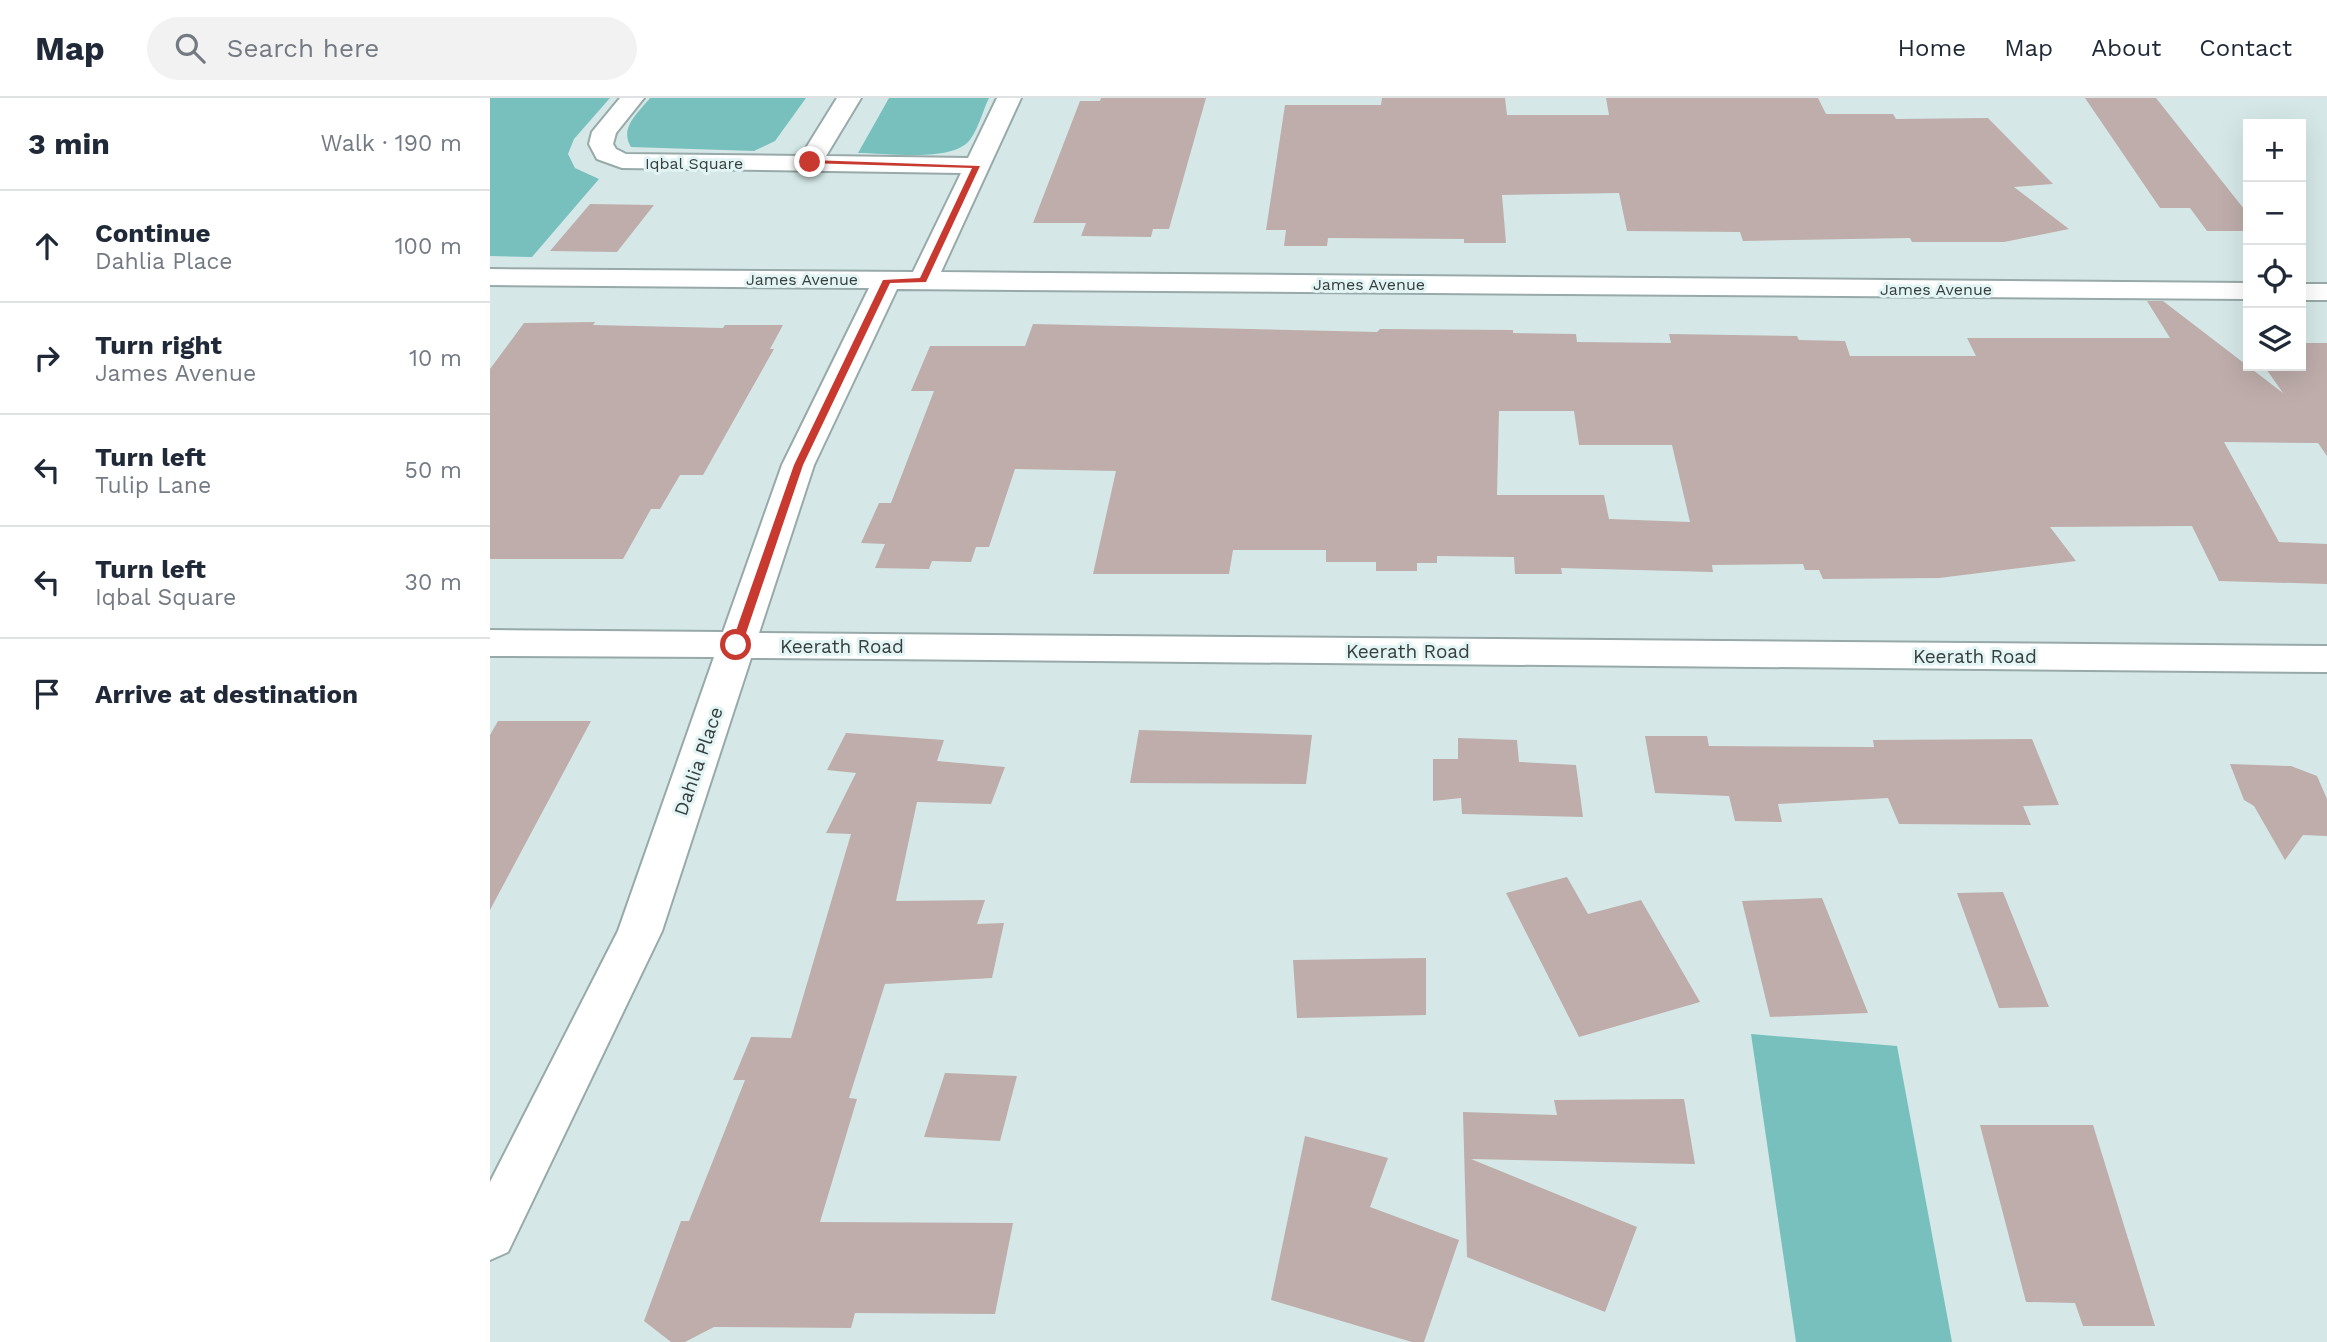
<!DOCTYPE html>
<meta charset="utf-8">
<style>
:root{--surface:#fff;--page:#f2f2f3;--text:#1f2937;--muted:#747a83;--line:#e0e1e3}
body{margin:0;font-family:"Work Sans",sans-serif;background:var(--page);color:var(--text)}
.controls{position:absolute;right:21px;top:21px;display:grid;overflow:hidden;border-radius:0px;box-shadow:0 7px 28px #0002}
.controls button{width:63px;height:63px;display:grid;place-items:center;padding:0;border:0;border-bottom:2px solid var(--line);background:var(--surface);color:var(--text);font:35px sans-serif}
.stop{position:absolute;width:21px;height:21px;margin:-16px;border:5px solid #c83a30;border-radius:50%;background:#fff}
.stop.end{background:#c83a30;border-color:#fff;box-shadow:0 2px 7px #0008}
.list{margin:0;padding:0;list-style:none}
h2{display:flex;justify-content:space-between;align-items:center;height:91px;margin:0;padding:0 28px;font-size:30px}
h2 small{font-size:23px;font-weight:400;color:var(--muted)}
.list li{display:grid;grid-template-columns:46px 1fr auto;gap:21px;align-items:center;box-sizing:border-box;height:112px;padding:0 28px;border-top:2px solid var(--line)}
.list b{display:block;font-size:26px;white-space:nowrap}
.list p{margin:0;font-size:23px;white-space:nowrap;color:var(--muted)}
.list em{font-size:23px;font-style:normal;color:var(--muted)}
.icon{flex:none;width:38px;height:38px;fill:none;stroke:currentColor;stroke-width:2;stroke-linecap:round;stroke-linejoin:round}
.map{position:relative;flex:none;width:1837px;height:1244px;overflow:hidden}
header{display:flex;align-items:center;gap:42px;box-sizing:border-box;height:98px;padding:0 35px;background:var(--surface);border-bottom:2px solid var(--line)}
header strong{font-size:33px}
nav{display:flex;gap:38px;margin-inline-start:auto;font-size:24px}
.search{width:490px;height:63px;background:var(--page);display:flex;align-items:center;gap:18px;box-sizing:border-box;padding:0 24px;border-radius:38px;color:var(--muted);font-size:26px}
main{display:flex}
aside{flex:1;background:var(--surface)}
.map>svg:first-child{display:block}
.green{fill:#77c0bd}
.building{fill:#beadaa;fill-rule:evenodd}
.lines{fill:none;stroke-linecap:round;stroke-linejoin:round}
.minor-casing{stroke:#97a9a8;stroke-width:4}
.minor{fill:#fff;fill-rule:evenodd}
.route{fill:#c83a30}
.labels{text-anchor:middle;stroke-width:6;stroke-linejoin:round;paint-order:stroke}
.far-street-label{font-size:16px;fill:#373e3e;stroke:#e2f5f4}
.street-label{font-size:19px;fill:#373e3e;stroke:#e2f5f4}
</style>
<header>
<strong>Map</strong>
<div class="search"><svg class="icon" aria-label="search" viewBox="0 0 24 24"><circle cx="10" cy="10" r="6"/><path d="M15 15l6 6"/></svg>Search here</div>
<nav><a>Home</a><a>Map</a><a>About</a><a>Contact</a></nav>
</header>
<main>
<aside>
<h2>3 min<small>Walk · 190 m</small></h2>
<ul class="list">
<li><svg class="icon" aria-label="ahead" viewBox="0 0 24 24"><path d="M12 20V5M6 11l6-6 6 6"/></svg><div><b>Continue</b><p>Dahlia Place</p></div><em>100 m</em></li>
<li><svg class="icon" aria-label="right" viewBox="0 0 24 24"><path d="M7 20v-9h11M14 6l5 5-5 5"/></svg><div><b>Turn right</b><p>James Avenue</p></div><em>10 m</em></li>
<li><svg class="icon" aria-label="left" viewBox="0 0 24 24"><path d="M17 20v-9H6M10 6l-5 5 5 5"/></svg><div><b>Turn left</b><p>Tulip Lane</p></div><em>50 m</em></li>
<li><svg class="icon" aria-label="left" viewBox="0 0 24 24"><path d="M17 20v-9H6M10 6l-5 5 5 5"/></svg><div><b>Turn left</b><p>Iqbal Square</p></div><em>30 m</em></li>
<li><svg class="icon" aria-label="arrive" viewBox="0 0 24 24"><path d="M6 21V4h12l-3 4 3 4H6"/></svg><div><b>Arrive at destination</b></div></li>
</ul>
</aside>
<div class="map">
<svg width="1837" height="1244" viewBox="0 0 1837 1244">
<rect width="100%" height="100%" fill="#d5e8e7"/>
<!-- green -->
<path class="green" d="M 0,0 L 120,0 L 84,41 L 78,56 L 85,70 L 109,81 L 42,159 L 0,158 Z
M 160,0 L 316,0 L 285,43 L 264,53 L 141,49 C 129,30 148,15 160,0 Z
M 399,0 L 499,0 C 493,12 487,36 477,45 C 456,64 395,55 368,55 Z
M 1261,936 L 1407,948 L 1462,1244 L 1306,1244 Z"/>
<!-- building -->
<path class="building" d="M 611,0 L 716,0 L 679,131 L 663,131 L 661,139 L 591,138 L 596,125 L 543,125 L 590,3 L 610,3 Z
M 892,0 L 1015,0 L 1017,17 L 1119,17 L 1116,0 L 1328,0 L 1336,16 L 1403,16 L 1406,21 L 1498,20 L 1563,86 L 1524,89 L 1579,131 L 1514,144 L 1422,144 L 1420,140 L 1253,143 L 1250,134 L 1137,133 L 1129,95 L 1012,97 L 1016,145 L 974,145 L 974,141 L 838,140 L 837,148 L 794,148 L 796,132 L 776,132 L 795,7 L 891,7 Z
M 1595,0 L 1666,0 L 1758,116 L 1758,133 L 1717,133 L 1700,110 L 1670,110 Z
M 100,106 L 164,107 L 127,154 L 60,153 Z
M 1657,203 L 1673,203 L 1793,295 L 1774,268 L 1811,268 L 1811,245 L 1837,245 L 1837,358 L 1828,345 L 1734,344 L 1789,444 L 1837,446 L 1837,486 L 1729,483 L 1702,428 L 1560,429 L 1586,463 L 1449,480 L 1333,481 L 1329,472 L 1315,472 L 1313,466 L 1222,467 L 1223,474 L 1071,470 L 1072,476 L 1025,476 L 1024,459 L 947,458 L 947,465 L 927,465 L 927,473 L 886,473 L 886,464 L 836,464 L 836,452 L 743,452 L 739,476 L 603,476 L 626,373 L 525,371 L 499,449 L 486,449 L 481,464 L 442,463 L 439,471 L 385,470 L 395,446 L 371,445 L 389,405 L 401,405 L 444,293 L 421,293 L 440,248 L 535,248 L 543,226 L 887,234 L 890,231 L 1023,232 L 1023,235 L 1086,236 L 1087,244 L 1181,245 L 1179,236 L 1307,238 L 1309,242 L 1355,243 L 1360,258 L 1486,258 L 1477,240 L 1680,240 ZM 1009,313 L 1084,313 L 1089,347 L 1182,347 L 1200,424 L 1119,421 L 1114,397 L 1007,397 Z
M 105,224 L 103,227 L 233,230 L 235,227 L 293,227 L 280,251 L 284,251 L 213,377 L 190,377 L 170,411 L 161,411 L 133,461 L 0,461 L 0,271 L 34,225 Z
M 8,623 L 101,623 L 0,812 L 0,637 Z
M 649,632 L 822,637 L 816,686 L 640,685 Z
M 356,635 L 454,642 L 447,663 L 515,669 L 501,706 L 427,704 L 406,803 L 495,802 L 487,826 L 514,825 L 502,880 L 395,886 L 359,1000 L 367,1001 L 330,1124 L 523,1125 L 505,1216 L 365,1215 L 361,1230 L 224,1229 L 195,1244 L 181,1244 L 154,1223 L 191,1123 L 199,1123 L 255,982 L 243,982 L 261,939 L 301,940 L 361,736 L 336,735 L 366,675 L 337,672 Z
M 1155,638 L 1217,638 L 1219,648 L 1384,649 L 1383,642 L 1542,641 L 1569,707 L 1533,708 L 1541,727 L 1409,726 L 1398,700 L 1288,706 L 1292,724 L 1245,723 L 1239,698 L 1165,695 Z
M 968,640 L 1027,642 L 1029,664 L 1086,667 L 1093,719 L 972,716 L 971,700 L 943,703 L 943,661 L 968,661 Z
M 1740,666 L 1801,668 L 1827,678 L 1837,701 L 1837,738 L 1813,737 L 1795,762 L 1764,708 L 1754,702 Z
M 1077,779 L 1098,816 L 1151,802 L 1210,904 L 1089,939 L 1016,795 Z
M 1513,794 L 1559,909 L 1509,910 L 1467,795 Z
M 1332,800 L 1378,915 L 1280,919 L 1252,803 Z
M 936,860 L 936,917 L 807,920 L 803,862 Z
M 455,975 L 527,978 L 510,1043 L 434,1039 Z
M 1194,1001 L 1205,1066 L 981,1061 L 1147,1129 L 1115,1214 L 977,1159 L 973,1014 L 1067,1017 L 1064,1002 Z
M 1490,1027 L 1603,1027 L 1665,1228 L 1593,1228 L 1585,1205 L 1536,1204 Z
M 815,1038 L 898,1060 L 880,1109 L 969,1142 L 934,1244 L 922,1244 L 781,1202 Z"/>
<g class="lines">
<defs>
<path id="minor" d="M 130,0 L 154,0 L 126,35 L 123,46 L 126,51 L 136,56 L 311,58 L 347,0 L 371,0 L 336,58 L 478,60 L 507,0 L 531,0 L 451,174 L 1758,185 L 1758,201 L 407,191 L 324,367 L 269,535 L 1837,548 L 1837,574 L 261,560 L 172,833 L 18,1154 L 0,1162 L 0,1084 L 128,833 L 224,559 L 0,558 L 0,532 L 233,534 L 292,367 L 379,190 L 0,187 L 0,171 L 423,174 L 471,75 L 132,70 L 107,61 L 99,46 L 102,34 Z
M 1811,186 L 1837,186 L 1837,202 L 1811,202 Z"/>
</defs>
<!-- minor casing -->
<use href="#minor" class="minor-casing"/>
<!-- minor -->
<use href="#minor" class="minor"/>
</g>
<!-- route -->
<path class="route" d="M 320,62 L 490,68 L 436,184 L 400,185 L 313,367 L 252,547 L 246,551 L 241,547 L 304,367 L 393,182 L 430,180 L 482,70 L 317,65 Z"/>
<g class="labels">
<!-- far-street labels -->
<g class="far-street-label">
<text x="204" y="71">Iqbal Square</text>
<text x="312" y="187">James Avenue</text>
<text x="879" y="192">James Avenue</text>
<text x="1446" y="197">James Avenue</text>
</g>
<!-- street labels -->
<g class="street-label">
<text x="352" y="555">Keerath Road</text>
<text x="918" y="560">Keerath Road</text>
<text x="1485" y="565">Keerath Road</text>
<text transform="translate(208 663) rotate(-71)" y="7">Dahlia Place</text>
</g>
</g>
</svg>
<div class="controls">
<button>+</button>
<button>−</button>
<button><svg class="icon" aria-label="locate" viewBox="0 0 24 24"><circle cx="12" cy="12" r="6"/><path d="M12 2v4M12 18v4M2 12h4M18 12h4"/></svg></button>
<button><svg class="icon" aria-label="layers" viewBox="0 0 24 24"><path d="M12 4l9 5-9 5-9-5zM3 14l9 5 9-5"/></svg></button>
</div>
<div class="stop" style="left:246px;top:547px"></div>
<div class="stop end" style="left:320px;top:64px"></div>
</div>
</main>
